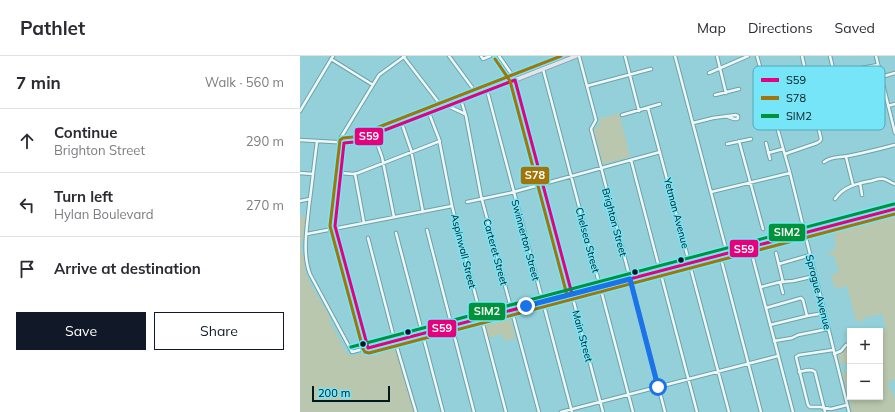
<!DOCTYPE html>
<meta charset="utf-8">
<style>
:root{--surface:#fff;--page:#f2f2f3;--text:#2b2b33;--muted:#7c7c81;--line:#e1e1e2;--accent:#111827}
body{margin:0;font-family:Mulish,sans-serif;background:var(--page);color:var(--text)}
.controls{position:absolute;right:12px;bottom:12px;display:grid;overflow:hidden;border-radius:0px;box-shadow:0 2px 6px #0003}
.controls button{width:36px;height:36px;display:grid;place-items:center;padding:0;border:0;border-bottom:1px solid var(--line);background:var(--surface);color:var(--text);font:20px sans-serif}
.scale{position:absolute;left:12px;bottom:10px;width:78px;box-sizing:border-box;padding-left:4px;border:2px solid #02191d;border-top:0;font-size:11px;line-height:14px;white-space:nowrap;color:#02191d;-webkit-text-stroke:3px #76e5f7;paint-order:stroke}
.stop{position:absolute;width:12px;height:12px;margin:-9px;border:3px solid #1a73e8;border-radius:50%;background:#fff}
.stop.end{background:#1a73e8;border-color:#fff;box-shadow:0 1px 4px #0008}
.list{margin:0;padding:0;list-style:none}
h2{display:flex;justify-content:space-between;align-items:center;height:52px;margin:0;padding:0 16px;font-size:17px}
h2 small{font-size:13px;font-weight:400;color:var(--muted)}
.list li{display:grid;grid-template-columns:26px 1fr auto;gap:12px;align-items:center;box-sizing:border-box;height:64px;padding:0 16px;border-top:1px solid var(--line)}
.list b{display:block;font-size:15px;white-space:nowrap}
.list p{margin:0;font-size:13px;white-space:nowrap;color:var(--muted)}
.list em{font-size:13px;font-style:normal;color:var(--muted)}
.actions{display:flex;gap:8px;padding:12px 16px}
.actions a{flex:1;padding:9px 0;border:1px solid var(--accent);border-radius:0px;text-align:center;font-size:14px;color:var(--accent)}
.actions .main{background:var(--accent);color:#fff}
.icon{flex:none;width:22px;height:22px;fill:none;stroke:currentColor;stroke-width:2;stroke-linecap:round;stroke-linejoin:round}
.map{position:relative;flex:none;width:595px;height:356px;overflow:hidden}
header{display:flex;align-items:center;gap:24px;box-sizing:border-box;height:56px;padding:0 20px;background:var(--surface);border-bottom:1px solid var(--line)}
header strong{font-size:19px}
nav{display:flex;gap:22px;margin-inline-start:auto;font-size:14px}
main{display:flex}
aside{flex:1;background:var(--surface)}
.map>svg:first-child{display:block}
.green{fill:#b8c7ad}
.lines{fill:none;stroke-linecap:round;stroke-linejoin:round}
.minor-casing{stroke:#6ea2aa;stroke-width:4.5}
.major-casing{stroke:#899eaa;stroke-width:5.5}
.minor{stroke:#eff8f9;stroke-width:2.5}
.major{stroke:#e1e6ec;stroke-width:3.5}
.bus-1-casing{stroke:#76e5f7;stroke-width:6}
.bus-2-casing{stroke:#76e5f7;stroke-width:6}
.bus-3-casing{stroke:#76e5f7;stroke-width:6}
.bus-1{stroke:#e5007d;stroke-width:3}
.bus-2{stroke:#a1750a;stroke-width:3}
.bus-3{stroke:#00933c;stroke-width:3}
.route{stroke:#1a73e8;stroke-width:5}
.bus-dot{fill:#02191d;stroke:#76e5f7;stroke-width:1.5}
.labels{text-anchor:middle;stroke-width:3;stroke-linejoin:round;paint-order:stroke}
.street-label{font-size:10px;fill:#02191d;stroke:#76e5f7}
.key{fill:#76e5f7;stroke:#53a8b6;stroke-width:1}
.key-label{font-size:11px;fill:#02191d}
.line-badge{stroke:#76e5f7;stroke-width:1.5}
.badge-label{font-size:11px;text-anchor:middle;font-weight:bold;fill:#fff}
</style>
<header>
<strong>Pathlet</strong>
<nav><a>Map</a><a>Directions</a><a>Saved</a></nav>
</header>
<main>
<aside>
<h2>7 min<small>Walk · 560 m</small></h2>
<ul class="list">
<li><svg class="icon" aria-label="ahead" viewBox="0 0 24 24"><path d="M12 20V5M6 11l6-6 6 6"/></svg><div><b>Continue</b><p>Brighton Street</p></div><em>290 m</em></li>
<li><svg class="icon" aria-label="left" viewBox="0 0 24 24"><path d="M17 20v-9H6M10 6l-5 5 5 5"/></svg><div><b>Turn left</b><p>Hylan Boulevard</p></div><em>270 m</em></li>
<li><svg class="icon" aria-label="arrive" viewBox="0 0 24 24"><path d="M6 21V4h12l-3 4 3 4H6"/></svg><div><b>Arrive at destination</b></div></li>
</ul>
<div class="actions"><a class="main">Save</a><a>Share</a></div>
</aside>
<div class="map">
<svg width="595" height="356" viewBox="0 0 595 356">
<rect width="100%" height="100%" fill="#93d0da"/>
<!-- green -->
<path class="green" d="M 319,57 L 330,101 L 303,108 L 294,74 L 296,71 L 300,69 L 299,63 Z
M 595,158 L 595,323 C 583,329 591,332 594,339 C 595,344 595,350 595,356 L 552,356 L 542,317 L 550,315 L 550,341 L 580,341 L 580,278 L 582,276 L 586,271 L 582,258 L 566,261 L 562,265 L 556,265 L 547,230 L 535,233 L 531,219 L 539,216 L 534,199 L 527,201 L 536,191 L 534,176 L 535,173 Z
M 7,160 L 1,191 L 5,207 L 5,215 L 12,231 L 30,261 L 30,263 L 29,264 L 47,298 L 49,298 L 51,300 L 93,290 L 95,291 L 114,356 L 0,356 L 0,161 Z
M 209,259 L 216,282 L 204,285 L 202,278 L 188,282 L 184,266 Z
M 548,289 L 550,289 L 550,307 L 541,309 L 538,298 Z"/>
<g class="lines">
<defs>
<path id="minor" d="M 103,0 L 143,52
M 149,0 L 177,38
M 181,0 L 183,3 L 190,0
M 199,0 L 213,20 L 215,24 L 303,356
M 279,0 L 296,64 L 291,73 L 365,356
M 325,0 L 339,55
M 375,0 L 427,197
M 417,0 L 426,37
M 457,0 L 490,117 L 549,356
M 530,0 L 540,42 L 566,36 L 565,34
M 576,0 L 595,77
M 31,3 L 73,29
M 243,13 L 333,356
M 409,17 L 448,0
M 534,17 L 578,9
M 581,21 L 595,17
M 287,30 L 351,13
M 187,34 L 272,356
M 415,39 L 439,33
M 161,44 L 166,60 L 181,140 L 239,356
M 148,50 L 165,58
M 588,50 L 595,48
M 348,52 L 429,356
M 0,55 L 33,0
M 129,57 L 139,83 L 152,150 L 206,356
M 322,59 L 360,48
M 393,67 L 413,62 L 436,59 L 438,60 L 438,62 L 437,63 L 434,63 L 426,60
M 102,68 L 111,94 L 123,156
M 74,79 L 82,101 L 94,161
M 0,84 L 52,87 L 215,24
M 439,85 L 463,173
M 17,86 C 14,107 12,129 9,150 C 7,172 2,197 10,218 L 52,296 L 390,207
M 38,87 L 40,83 L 79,19 L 105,0
M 44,87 L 35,170 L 68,292
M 466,87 L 470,103
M 427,88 L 451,83
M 468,97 L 483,93
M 485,98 L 517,87 L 520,85 L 521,83 L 502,0
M 546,101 L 553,129
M 331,104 L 397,356
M 524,106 C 532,100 539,102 548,100 C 564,97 579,93 595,89
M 0,117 L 13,118
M 41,117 L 53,118 L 58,117 L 140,85
M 55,118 L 64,167
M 560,127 L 562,139
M 411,136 L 490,117
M 535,143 C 544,130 556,128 571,125 C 575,124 579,122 584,123 C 588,124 591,127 595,128
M 0,145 L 10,143
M 167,146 L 210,137 L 360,96
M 127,174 L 174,356
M 96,177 L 143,356
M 7,178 L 152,150
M 68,182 L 93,278 L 116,356
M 450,191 L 493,356
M 476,197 L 483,226
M 420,199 L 461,356
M 479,208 L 510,199
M 480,226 L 483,237
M 461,231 L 480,226 L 493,225 L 515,220
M 466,252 L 501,242 L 503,244 L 507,260
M 470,269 L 507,260 L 524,257
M 474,285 L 492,282 L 498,279 L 528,273
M 533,294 L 499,299 L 496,301 L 508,349 L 510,351 L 520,351 L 531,353 L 547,349
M 534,298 L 541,295 L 546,289 L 550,287
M 499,316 C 504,315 511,312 515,316 L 525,356
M 261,356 L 478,300"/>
<path id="major" d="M 215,24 L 276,0
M 390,207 L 595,153"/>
</defs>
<!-- minor casing -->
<use href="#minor" class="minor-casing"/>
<!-- major casing -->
<use href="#major" class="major-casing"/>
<!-- minor -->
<use href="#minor" class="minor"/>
<!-- major -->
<use href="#major" class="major"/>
<defs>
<path id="bus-1" d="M 215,24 L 54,86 L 44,87 L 35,170 L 68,292 L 595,153
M 215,24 L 272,238"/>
<path id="bus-2" d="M 261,0 L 53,81 L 43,82 L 40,84 L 30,170 L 63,293 L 65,296 L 69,297 L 595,158
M 195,3 L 210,25 L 267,239"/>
<path id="bus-3" d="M 51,291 L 594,148"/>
</defs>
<!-- bus-1 casing -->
<use href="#bus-1" class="bus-1-casing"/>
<!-- bus-2 casing -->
<use href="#bus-2" class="bus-2-casing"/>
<!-- bus-3 casing -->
<use href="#bus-3" class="bus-3-casing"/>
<!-- bus-1 -->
<use href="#bus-1" class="bus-1"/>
<!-- bus-2 -->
<use href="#bus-2" class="bus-2"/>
<!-- bus-3 -->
<use href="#bus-3" class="bus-3"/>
</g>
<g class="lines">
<!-- route -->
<path class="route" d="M 226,250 L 330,223 L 358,331"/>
</g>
<!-- markers -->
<g class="bus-dot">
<circle cx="381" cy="204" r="3.5"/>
<circle cx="335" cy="216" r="3.5"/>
<circle cx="108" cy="276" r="3.5"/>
<circle cx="63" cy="288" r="3.5"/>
</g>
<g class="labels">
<!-- street labels -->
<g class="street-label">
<text transform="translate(377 157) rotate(75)" y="4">Yetman Avenue</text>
<text transform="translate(315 166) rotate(75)" y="4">Brighton Street</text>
<text transform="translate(226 184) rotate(75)" y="4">Swinnerton Street</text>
<text transform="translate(288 184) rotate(75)" y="4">Chelsea Street</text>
<text transform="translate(164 195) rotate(76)" y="4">Aspinwall Street</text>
<text transform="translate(196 196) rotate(75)" y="4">Carteret Street</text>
<text transform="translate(519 236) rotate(76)" y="4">Sprague Avenue</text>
<text transform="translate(283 280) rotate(75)" y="4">Main Street</text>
</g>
</g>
<!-- legend -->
<rect x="453" y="10" width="132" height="64" rx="6" class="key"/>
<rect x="461" y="22" width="18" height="4" fill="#e5007d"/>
<rect x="461" y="40" width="18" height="4" fill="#a1750a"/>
<rect x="461" y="58" width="18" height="4" fill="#00933c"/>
<g class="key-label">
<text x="486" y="28">S59</text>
<text x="486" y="46">S78</text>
<text x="486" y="64">SIM2</text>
</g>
<g class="line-badge">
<rect x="54" y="71" width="30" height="19" rx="4" fill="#e5007d"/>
<rect x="220" y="110" width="30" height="19" rx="4" fill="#a1750a"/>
<rect x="468" y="167" width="38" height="19" rx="4" fill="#00933c"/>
<rect x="429" y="183" width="30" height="19" rx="4" fill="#e5007d"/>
<rect x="168" y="246" width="38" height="19" rx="4" fill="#00933c"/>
<rect x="127" y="263" width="30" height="19" rx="4" fill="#e5007d"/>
</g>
<g class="badge-label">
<text x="69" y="84">S59</text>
<text x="235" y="123">S78</text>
<text x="487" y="180">SIM2</text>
<text x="444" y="197">S59</text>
<text x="187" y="259">SIM2</text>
<text x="142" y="276">S59</text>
</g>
</svg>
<div class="controls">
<button>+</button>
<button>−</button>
</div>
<div class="scale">200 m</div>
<div class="stop" style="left:358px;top:331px"></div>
<div class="stop end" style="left:226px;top:250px"></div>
</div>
</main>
